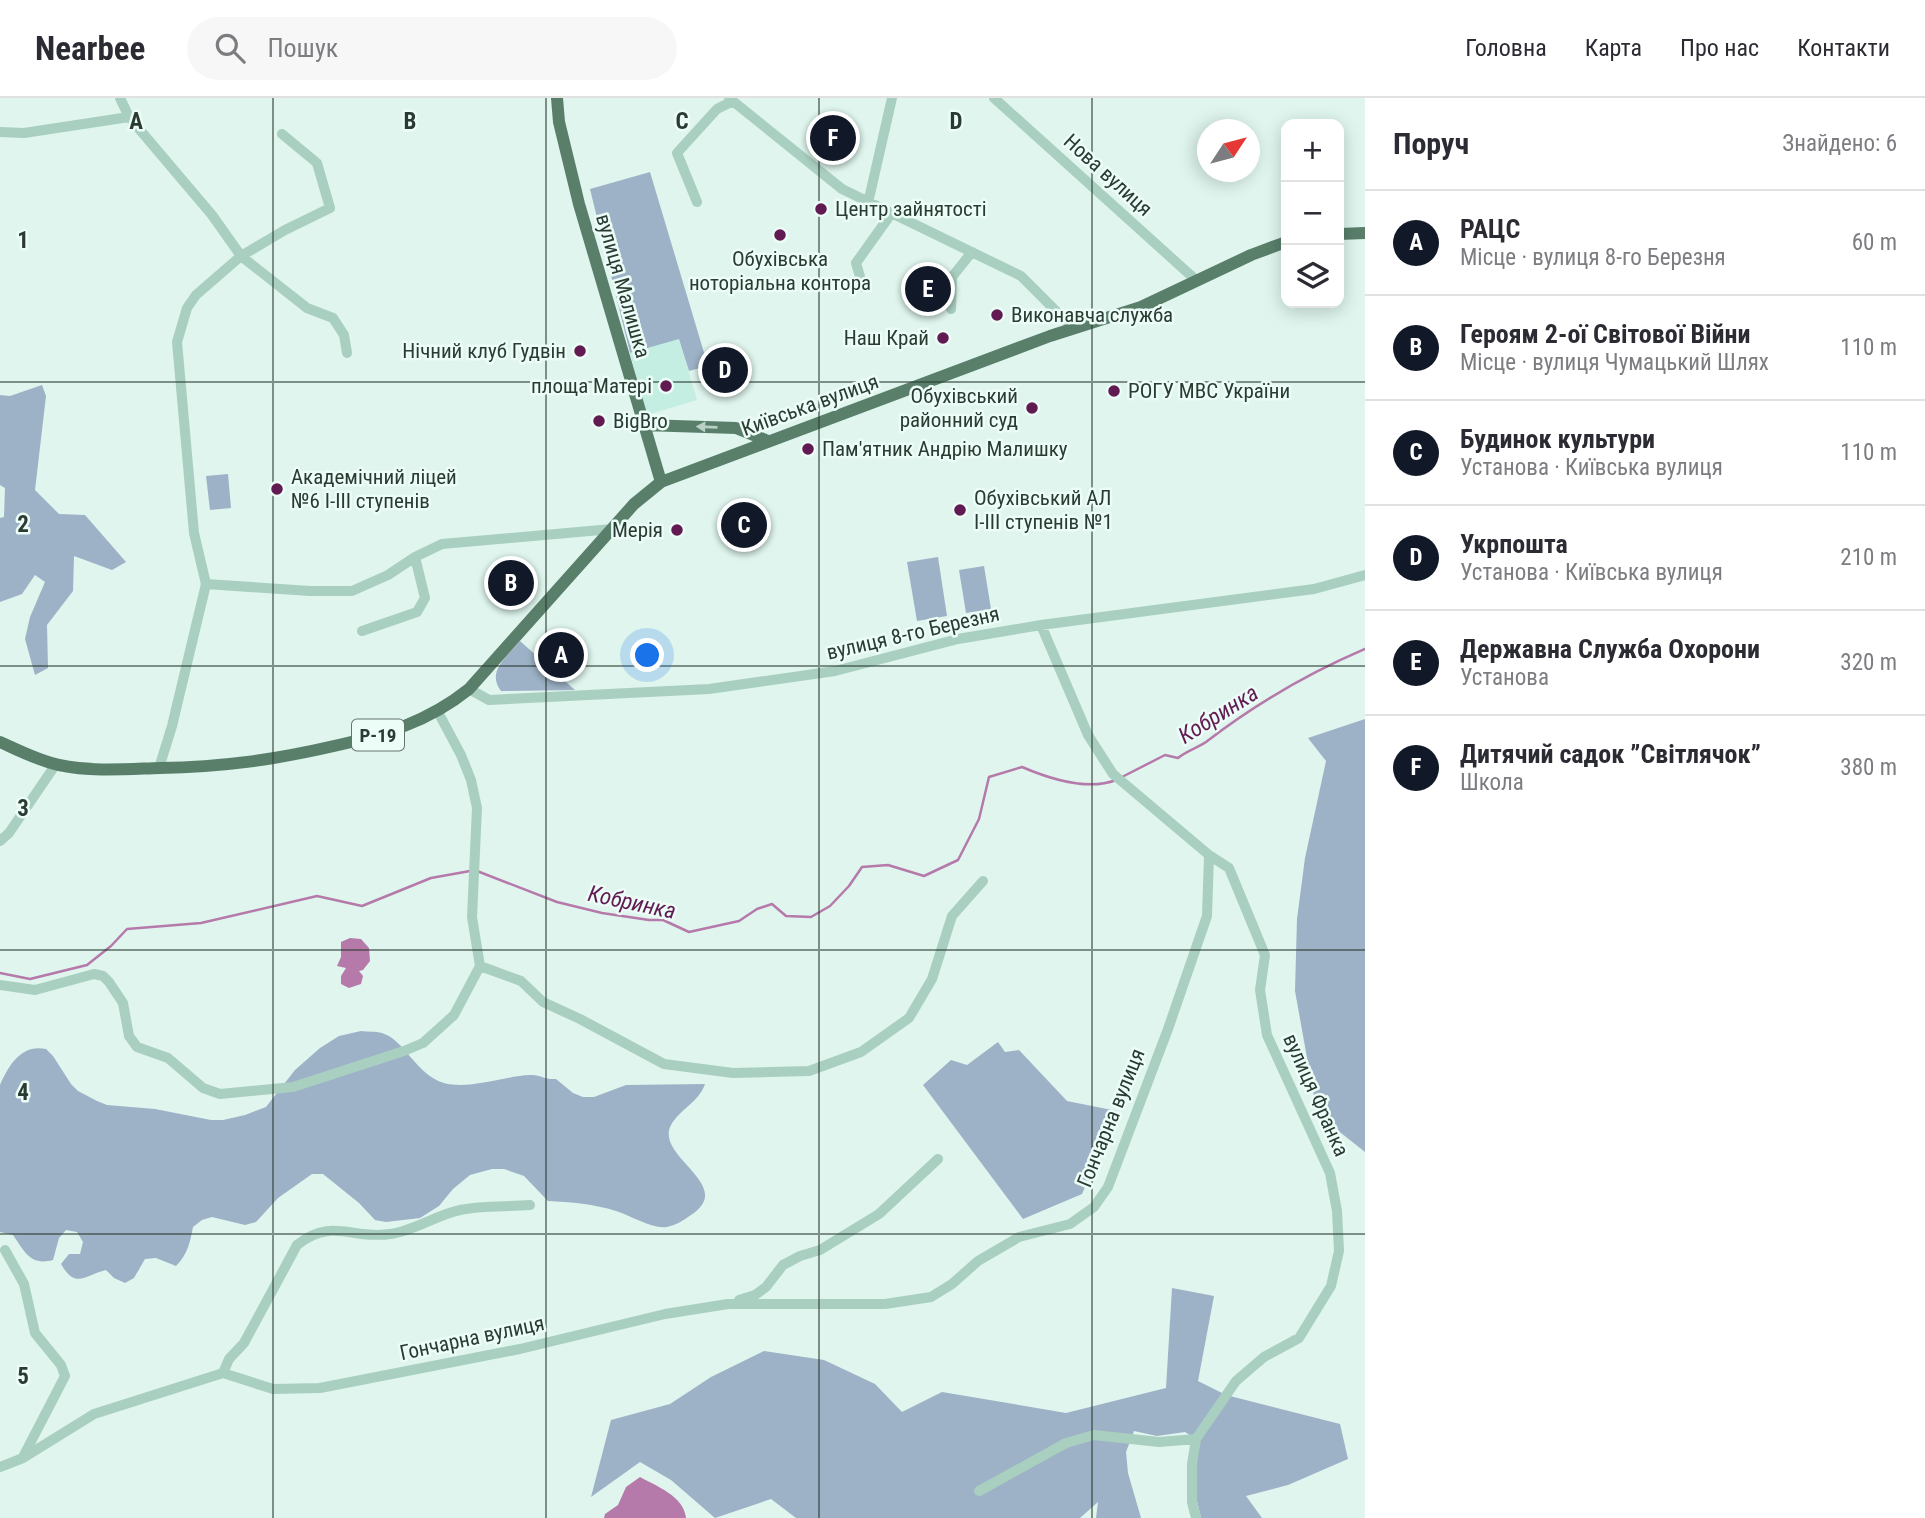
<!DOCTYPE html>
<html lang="uk">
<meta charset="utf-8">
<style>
:root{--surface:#fff;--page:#f7f7f7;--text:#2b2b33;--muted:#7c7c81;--line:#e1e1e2;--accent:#111827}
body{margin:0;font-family:"Roboto Condensed",sans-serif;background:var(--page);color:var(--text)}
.controls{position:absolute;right:21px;top:21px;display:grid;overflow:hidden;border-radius:14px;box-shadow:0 4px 18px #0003}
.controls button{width:63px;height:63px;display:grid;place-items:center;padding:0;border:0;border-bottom:2px solid var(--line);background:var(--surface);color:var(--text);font:35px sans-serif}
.compass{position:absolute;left:1197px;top:21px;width:63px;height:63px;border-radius:50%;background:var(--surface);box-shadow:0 4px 18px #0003;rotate:54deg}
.you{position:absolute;left:648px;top:558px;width:24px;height:24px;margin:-18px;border:5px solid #fff;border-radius:50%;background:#1a73e8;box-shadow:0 0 0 10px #1a73e833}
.badge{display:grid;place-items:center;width:46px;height:46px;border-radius:50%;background:var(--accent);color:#fff;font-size:23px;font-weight:700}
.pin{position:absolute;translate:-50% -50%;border:4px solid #fff;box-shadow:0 2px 7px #0006}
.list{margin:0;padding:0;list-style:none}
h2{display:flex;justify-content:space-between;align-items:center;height:91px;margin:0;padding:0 28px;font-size:30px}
h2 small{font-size:23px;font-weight:400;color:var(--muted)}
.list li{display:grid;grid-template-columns:46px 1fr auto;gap:21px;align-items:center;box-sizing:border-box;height:105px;padding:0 28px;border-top:2px solid var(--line)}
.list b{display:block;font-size:26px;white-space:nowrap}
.list p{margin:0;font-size:23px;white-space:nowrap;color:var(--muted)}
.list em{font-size:23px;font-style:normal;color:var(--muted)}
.icon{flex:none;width:38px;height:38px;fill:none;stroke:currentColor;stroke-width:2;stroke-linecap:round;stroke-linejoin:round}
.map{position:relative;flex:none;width:1365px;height:1420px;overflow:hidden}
header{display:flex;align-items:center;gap:42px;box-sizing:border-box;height:98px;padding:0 35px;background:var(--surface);border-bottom:2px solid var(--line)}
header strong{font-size:33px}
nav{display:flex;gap:38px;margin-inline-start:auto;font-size:24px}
.search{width:490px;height:63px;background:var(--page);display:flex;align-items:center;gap:18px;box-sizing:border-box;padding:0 24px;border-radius:38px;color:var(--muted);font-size:26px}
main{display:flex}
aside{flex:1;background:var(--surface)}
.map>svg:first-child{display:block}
.green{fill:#9db2c6}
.plaza{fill:#c4eee2}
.water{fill:#b57aaa}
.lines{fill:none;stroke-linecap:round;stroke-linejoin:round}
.stream{stroke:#b57aaa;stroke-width:2.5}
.minor{stroke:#a9cfc0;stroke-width:10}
.major{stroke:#597f6b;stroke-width:12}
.oneway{fill:#b9d0c6}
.grid{fill:none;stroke:#293b32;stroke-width:2;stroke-opacity:0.55}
.poi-dot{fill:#621a52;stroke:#ecfcf7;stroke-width:2.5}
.labels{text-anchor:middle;stroke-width:5;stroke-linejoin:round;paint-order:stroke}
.shield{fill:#ecfcf7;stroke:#64756d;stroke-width:2}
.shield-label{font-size:19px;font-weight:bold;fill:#293b32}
.street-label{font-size:21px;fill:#293b32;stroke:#ecfcf7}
.poi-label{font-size:21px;fill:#293b32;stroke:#ecfcf7;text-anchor:start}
.water-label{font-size:23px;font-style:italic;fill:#621a52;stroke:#ecfcf7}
.grid-label{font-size:23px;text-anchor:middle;font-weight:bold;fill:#293b32;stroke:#ecfcf7;stroke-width:5;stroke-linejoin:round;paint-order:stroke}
</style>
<header>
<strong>Nearbee</strong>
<div class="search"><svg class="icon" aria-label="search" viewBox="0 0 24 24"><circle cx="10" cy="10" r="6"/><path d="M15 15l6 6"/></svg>Пошук</div>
<nav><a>Головна</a><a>Карта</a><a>Про нас</a><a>Контакти</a></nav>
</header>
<main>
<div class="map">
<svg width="1365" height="1420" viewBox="0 0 1365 1420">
<rect width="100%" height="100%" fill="#dff5ee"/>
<!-- green -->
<path class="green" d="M 650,74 L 708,268 L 689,273 L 679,242 L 630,255 L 590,91 Z
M 42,287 L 46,298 L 35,392 L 59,416 L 85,417 L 126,464 L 112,472 L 74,458 L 73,493 L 47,527 L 48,570 L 35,577 L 25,541 L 30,519 L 45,484 L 35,477 L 22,496 L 0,504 L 0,420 L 4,419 L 5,390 L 0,387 L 0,297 L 10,298 Z
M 228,376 L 231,410 L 210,412 L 206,378 Z
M 938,459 L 947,518 L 917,523 L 907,464 Z
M 984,468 L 991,511 L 966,515 L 959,472 Z
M 520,543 L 575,592 L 501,593 C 486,573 507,559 520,543 Z
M 1365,621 L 1365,1054 L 1336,1031 L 1315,1004 L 1295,893 L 1297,821 L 1305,760 L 1326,663 L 1308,640 Z
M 361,933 C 367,934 376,933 382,935 C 405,942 416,977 444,985 C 470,992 504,978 530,977 C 540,976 544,982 556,981 L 573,995 L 583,999 L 594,999 L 626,987 L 705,986 C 699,1004 680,1011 671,1027 C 654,1059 737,1087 691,1117 C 684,1122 676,1127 667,1129 C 651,1131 632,1118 616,1113 C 594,1106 571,1104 548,1103 L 524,1078 L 504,1071 L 492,1071 L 470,1077 L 453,1091 L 439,1108 L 420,1120 L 386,1124 L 375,1122 L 359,1105 L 323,1076 L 312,1076 L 278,1100 L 256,1124 L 245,1127 L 212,1119 L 202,1122 L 193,1129 C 190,1144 188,1156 176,1168 L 156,1160 L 145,1161 L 134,1180 L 125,1185 L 114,1180 L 106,1172 C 85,1177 76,1192 61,1166 L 69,1156 L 80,1156 L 83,1144 L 77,1134 L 66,1132 L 59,1140 L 53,1162 C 30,1168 25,1154 13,1137 L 0,1134 L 0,987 C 9,967 21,946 46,951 L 53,958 L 71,986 L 78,993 L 97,1003 L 107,1007 L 155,1011 L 211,1022 L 223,1022 L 245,1017 L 266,1009 L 295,972 L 320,950 L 339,938 Z
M 998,944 L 1005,954 L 1019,952 L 1067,1003 L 1117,1013 L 1082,1096 L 1023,1121 L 923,987 L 951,962 L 967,967 Z
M 1172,1190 L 1214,1198 L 1198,1283 L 1226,1297 L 1340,1326 L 1348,1361 L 1288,1387 L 1246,1398 L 1262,1420 L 1201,1420 L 1193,1387 L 1196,1341 L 1185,1334 L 1157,1338 L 1134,1333 L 1126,1354 L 1128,1375 L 1141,1420 L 1096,1420 L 1098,1404 L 1080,1420 L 796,1420 L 771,1401 L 715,1420 L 671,1382 L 640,1364 L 591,1399 L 611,1322 L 670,1306 L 711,1279 L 764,1253 L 824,1262 L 875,1286 L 902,1314 L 942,1294 L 1066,1315 L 1166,1290 Z"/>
<!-- plaza -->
<path class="plaza" d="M 679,241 L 697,302 L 647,317 L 630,255 Z"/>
<!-- water -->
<path class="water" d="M 350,840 L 361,841 L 369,850 L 370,863 L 363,872 L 359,873 L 363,878 L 361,886 L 349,890 L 341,886 L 341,878 L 346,870 L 337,868 L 341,859 L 341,844 Z
M 640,1379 C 656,1388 684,1398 686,1420 L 604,1420 L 605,1416 L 618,1407 L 626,1389 Z"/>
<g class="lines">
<!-- stream -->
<path class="stream" d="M 1122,679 L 1165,657 L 1178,660 C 1186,653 1197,650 1206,644 C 1254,607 1309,575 1365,551
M 477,773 L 557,804 L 602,815 L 649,822 L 663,822 L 689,834 L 739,823 L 757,811 L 772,806 L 786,818 L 811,819 L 830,808 L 849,788 L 862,769 L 888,767 L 924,778 L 958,762 L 979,721 L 989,679 L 1022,669 C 1050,681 1088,693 1116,682
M 0,875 L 30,881 L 87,867 L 111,848 L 127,831 L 201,825 L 317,798 L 362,808 L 431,780 L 470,773"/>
<!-- minor -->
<path class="minor" d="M 120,0 L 129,19 L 212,117 L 241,158 L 196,197 L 187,210 L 177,244 L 194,435 L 206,486 L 172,628 L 159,670
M 729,0 L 842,91 L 1021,178 L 1073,230
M 994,0 L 1197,183
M 0,34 L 24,35 L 129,19
M 282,36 L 317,65 L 330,110 L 285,132 L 241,158 L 307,210 L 333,220 L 344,237 L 347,255
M 697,104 L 677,55 L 717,11 L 733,3
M 868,105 L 892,0
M 863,189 L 856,165 L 891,116
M 951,211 L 952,179 L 972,154
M 415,459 L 442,446 L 612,431
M 206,486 L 310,493 L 352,493 L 388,477 L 415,459 L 425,500 L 417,514 L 362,533
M 469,591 L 489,602 L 709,591 L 835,573 L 958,541 L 1041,527 L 1314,491 L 1365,477
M 438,614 L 461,657 L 471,682 L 477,710 L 472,819 L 480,868 L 521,883 L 543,904 L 580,921 L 664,966 L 733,975 L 809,973 L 861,954 L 909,920 L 932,881 L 952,818 L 983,783
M 0,743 L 9,735 L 56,666
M 0,887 L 35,892 L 94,876 L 103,878 L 109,884 L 123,905 L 129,938 L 137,949 L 168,960 L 203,990 L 220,996 L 293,989 L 404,953 L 423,945 L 454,917 L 480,868
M 5,1152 L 24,1186 L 35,1235 L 61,1267 L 65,1278 L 23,1359
M 739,1202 L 755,1197 L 766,1189 L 783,1167 L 800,1158 L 820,1152 L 879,1116 L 938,1061
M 223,1275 L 229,1261 L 244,1245 L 297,1147 C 332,1119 352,1142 390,1136 C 414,1133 436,1117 460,1112 C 482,1107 508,1109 530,1107
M 0,1369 L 23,1360 L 94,1316 L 223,1275 L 273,1291 L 320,1290 L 520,1251 L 665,1216 L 728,1206 L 885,1206 L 931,1199 L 952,1186 L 978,1163 L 1019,1139 L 1070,1126 L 1094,1109 L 1108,1089 L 1168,931 L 1207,818 L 1209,757 L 1113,676 L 1088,637 L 1041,527
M 979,1393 L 1066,1345 L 1094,1337 L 1159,1344 L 1196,1341
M 1196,1420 L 1192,1404 L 1192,1366 L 1196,1341 L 1236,1283 L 1264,1259 L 1299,1240 L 1331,1188 L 1339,1153 L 1337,1113 L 1330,1075 L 1267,937 L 1260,892 L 1265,857 L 1229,770 L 1209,757"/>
<!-- major -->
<path class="major" d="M 557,0 L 559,24 L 579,106 L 661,384
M 1339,136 L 1365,135
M 644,327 L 736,330 L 768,343
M 0,644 C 18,652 39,663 59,667 C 92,674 127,671 160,670 C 222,669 273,662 334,648 C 384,637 428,624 469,591 L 634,406 L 661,384 L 1050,238 L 1141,209 L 1251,157 L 1286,144"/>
</g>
<!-- one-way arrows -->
<defs><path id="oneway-solid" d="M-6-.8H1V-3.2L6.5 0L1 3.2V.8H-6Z" transform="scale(1.75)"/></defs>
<use class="oneway" href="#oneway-solid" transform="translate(707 329) rotate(-178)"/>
<!-- grid -->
<path class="grid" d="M 273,0 L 273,1420M 546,0 L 546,1420M 819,0 L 819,1420M 1092,0 L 1092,1420M 0,284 L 1365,284M 0,568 L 1365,568M 0,852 L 1365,852M 0,1136 L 1365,1136"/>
<!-- markers -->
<g class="poi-dot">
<circle cx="821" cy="111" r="7"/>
<circle cx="780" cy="137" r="7"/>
<circle cx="997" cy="217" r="7"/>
<circle cx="943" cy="240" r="7"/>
<circle cx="580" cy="253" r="7"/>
<circle cx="666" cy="288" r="7"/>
<circle cx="1114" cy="293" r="7"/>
<circle cx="1032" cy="310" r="7"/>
<circle cx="599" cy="323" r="7"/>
<circle cx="808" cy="351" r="7"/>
<circle cx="277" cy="391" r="7"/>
<circle cx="960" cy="412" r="7"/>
<circle cx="677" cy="432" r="7"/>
</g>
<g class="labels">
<!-- shield labels -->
<rect class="shield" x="352" y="621.5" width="52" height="31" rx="5"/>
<g class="shield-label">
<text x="378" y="644">Р-19</text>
</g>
<!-- street labels -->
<g class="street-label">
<text transform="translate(1108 77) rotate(42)" y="7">Нова вулиця</text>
<text transform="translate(623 188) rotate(74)" y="7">вулиця Малишка</text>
<text transform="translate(810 307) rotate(-20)" y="7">Київська вулиця</text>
<text transform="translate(913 535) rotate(-13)" y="7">вулиця 8-го Березня</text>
<text transform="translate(1316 997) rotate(66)" y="7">вулиця Франка</text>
<text transform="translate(1111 1020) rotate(-68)" y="7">Гончарна вулиця</text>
<text transform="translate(472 1240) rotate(-12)" y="7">Гончарна вулиця</text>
</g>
<!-- poi labels -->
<g class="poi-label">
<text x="835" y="118">Центр зайнятості</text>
<text x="780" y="168" text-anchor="middle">Обухівська<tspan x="780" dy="24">ноторіальна контора</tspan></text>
<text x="1011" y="224">Виконавча служба</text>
<text x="929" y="247" text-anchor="end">Наш Край</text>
<text x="566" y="260" text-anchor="end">Нічний клуб Гудвін</text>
<text x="652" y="295" text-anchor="end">площа Матері</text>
<text x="1128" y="300">РОГУ МВС України</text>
<text x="1018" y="305" text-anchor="end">Обухівський<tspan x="1018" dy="24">районний суд</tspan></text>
<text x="613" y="330">BigBro</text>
<text x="822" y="358">Пам'ятник Андрію Малишку</text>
<text x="291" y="386">Академічний ліцей<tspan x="291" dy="24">№6 І-ІІІ ступенів</tspan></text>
<text x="974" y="407">Обухівський АЛ<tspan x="974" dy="24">І-ІІІ ступенів №1</tspan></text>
<text x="663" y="439" text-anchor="end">Мерія</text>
</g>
<!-- water labels -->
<g class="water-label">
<text transform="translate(1218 616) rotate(-32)" y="8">Кобринка</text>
<text transform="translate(632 804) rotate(12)" y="8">Кобринка</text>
</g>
</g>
<g class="grid-label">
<text x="136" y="31">A</text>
<text x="410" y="31">B</text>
<text x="682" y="31">C</text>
<text x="956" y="31">D</text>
<text x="23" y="150">1</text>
<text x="23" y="434">2</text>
<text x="23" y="718">3</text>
<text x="23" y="1002">4</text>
<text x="23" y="1286">5</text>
</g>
</svg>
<div class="controls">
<button>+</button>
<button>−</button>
<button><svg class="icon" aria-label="layers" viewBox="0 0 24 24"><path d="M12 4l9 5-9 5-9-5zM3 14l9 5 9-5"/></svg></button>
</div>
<svg class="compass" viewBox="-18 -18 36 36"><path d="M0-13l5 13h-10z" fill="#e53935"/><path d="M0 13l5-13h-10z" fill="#7c7c81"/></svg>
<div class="you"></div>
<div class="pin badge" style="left:561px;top:557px">A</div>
<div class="pin badge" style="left:511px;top:485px">B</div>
<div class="pin badge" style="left:744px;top:427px">C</div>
<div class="pin badge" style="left:725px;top:272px">D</div>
<div class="pin badge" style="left:928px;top:191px">E</div>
<div class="pin badge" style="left:833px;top:40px">F</div>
</div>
<aside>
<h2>Поруч<small>Знайдено: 6</small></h2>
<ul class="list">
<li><span class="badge">A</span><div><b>РАЦС</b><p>Місце · вулиця 8-го Березня</p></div><em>60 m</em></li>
<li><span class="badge">B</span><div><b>Героям 2-ої Світової Війни</b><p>Місце · вулиця Чумацький Шлях</p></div><em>110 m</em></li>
<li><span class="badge">C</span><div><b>Будинок культури</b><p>Установа · Київська вулиця</p></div><em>110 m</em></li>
<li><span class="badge">D</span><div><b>Укрпошта</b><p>Установа · Київська вулиця</p></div><em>210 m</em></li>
<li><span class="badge">E</span><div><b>Державна Служба Охорони</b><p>Установа</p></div><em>320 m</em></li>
<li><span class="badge">F</span><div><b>Дитячий садок ”Світлячок”</b><p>Школа</p></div><em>380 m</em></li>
</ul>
</aside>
</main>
